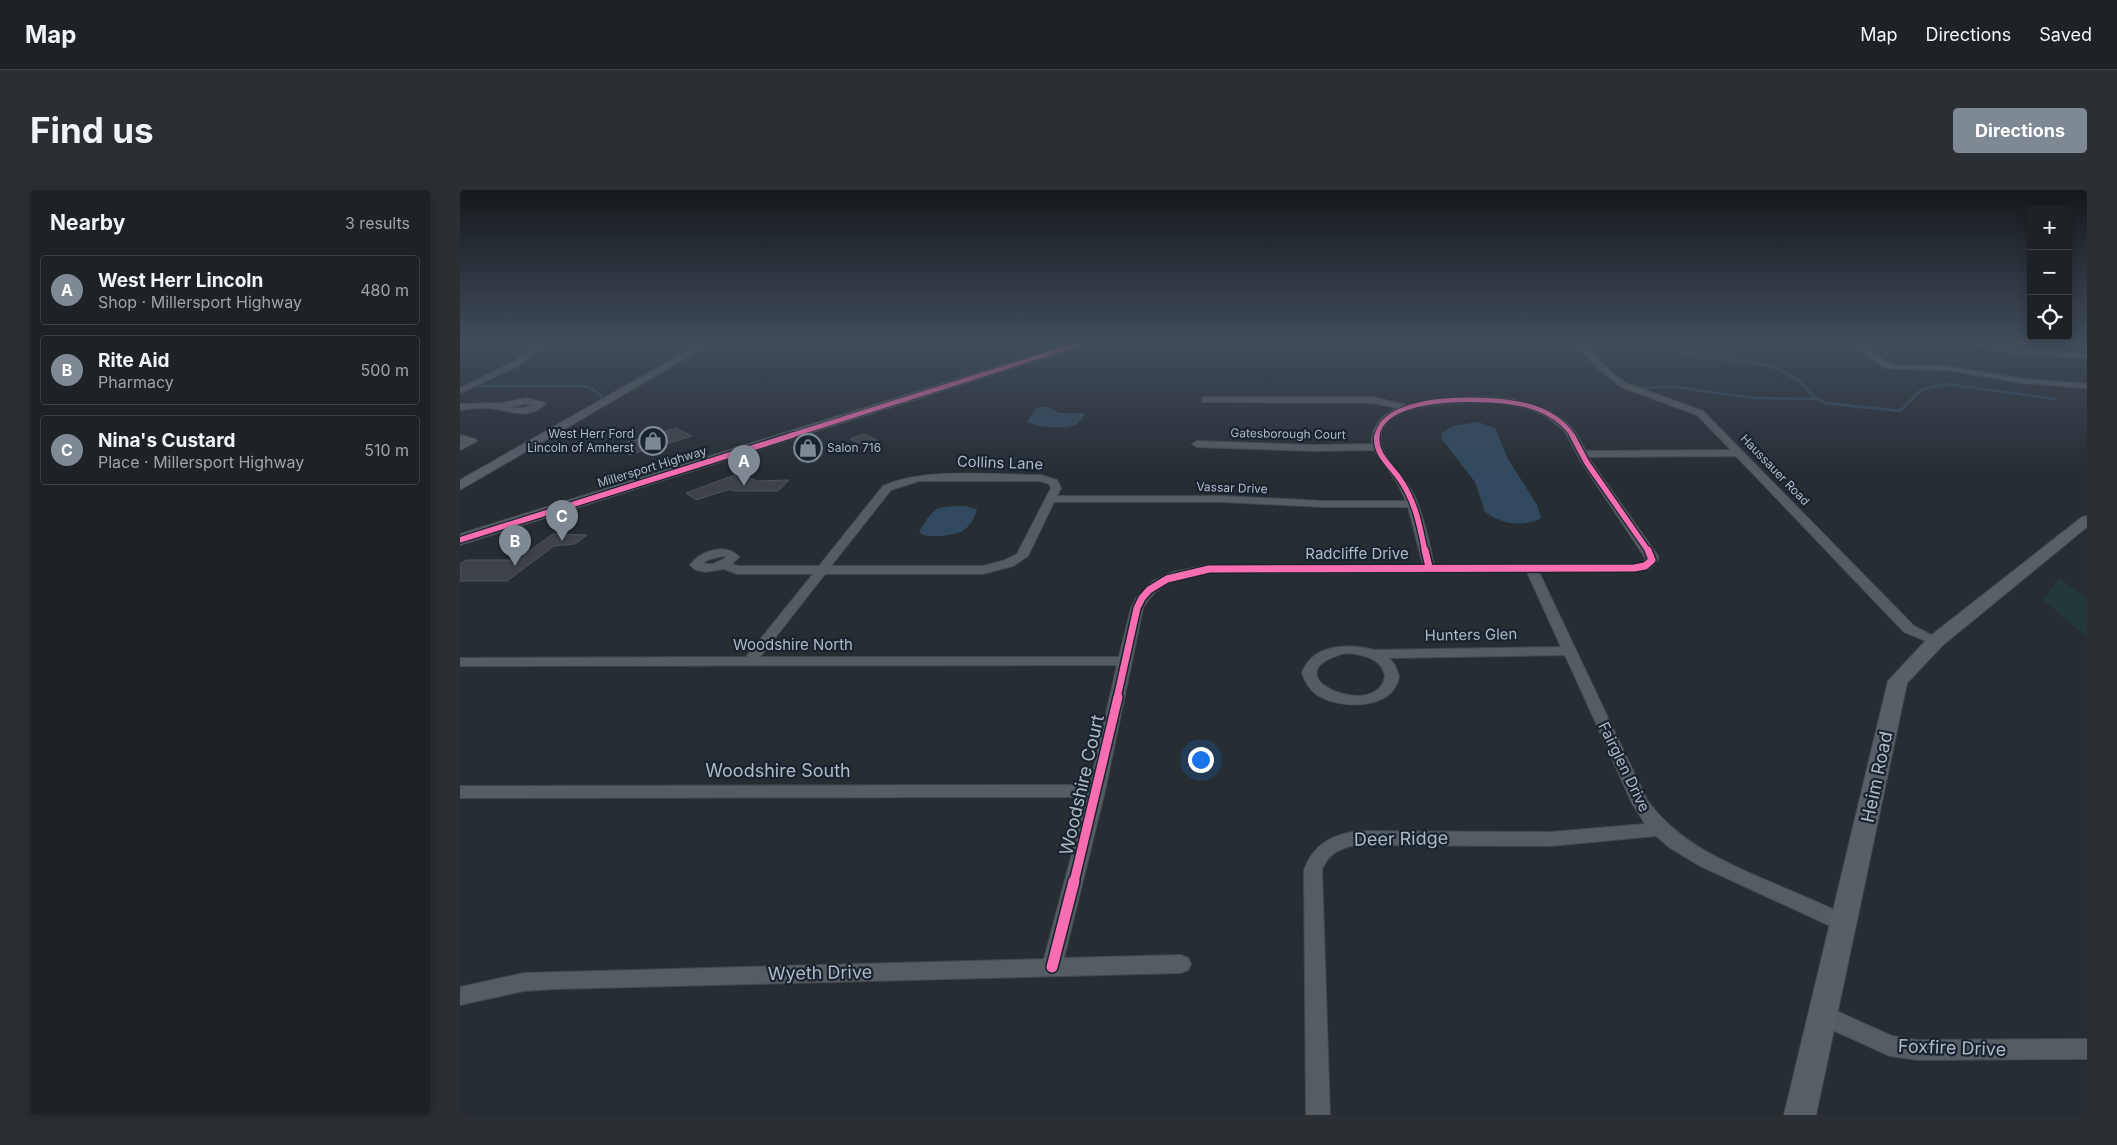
<!DOCTYPE html>
<meta charset="utf-8">
<style>
:root{--surface:#1c2226;--page:#292f32;--text:#f1f3f6;--muted:#a0a4a7;--line:#3a3f43;--accent:#7e8993}
body{margin:0;font-family:Inter,sans-serif;background:var(--page);color:var(--text)}
.controls{position:absolute;right:15px;top:15px;display:grid;overflow:hidden;border-radius:5px;box-shadow:0 2px 12px #0003}
.controls button{width:45px;height:45px;display:grid;place-items:center;padding:0;border:0;border-bottom:1px solid var(--line);background:var(--surface);color:var(--text);font:25px sans-serif}
.you{position:absolute;left:740px;top:569px;width:18px;height:18px;margin:-12px;border:4px solid #fff;border-radius:50%;background:#1a73e8;box-shadow:0 0 0 8px #1a73e833}
.badge{display:grid;place-items:center;width:32px;height:32px;border-radius:50%;background:var(--accent);color:#fff;font-size:16px;font-weight:700}
.pin{position:absolute;translate:-50% -41px;filter:drop-shadow(0 1px 2px #0008)}
.pin::after{content:'';position:absolute;top:26px;width:18px;height:15px;background:inherit;clip-path:polygon(0 0,100% 0,50% 100%)}
.list{margin:0;padding:0;list-style:none}
h2{display:flex;justify-content:space-between;align-items:center;height:65px;margin:0;padding:0 20px;font-size:21px}
h2 small{font-size:16px;font-weight:400;color:var(--muted)}
.list li{display:grid;grid-template-columns:32px 1fr auto;gap:15px;align-items:center;box-sizing:border-box;height:70px;margin:0 10px 10px;padding:0 10px;border:1px solid var(--line);border-radius:5px}
.list b{display:block;font-size:19px;white-space:nowrap}
.list p{margin:0;font-size:16px;white-space:nowrap;color:var(--muted)}
.list em{font-size:16px;font-style:normal;color:var(--muted)}
.icon{flex:none;width:28px;height:28px;fill:none;stroke:currentColor;stroke-width:2;stroke-linecap:round;stroke-linejoin:round}
.map{position:relative;flex:none;width:1627px;height:925px;overflow:hidden;border-radius:5px}
header{display:flex;align-items:center;gap:30px;box-sizing:border-box;height:70px;padding:0 25px;background:var(--surface);border-bottom:1px solid var(--line)}
header strong{font-size:24px}
nav{display:flex;gap:28px;margin-inline-start:auto;font-size:18px}
.intro{display:flex;align-items:center;justify-content:space-between;box-sizing:border-box;height:120px;padding:0 30px}
h1{margin:0;font-size:35px}
.button{padding:12px 22px;border-radius:5px;background:var(--accent);color:#fff;font-size:18px;font-weight:700}
main{display:flex;gap:30px;padding:0 30px}
aside{flex:1;background:var(--surface);border-radius:5px;box-shadow:0 2px 12px #0003}
.map>svg:first-child{display:block}
.green{fill:#233839}
.water{fill:#31495e}
.lines{fill:none;stroke-linecap:round;stroke-linejoin:round}
.stream{stroke:#31495e;stroke-width:2.5}
.building{fill:#3d4348;stroke:#4d545c}
.street-casing{stroke:#44494e;stroke-width:2}
.secondary-casing{stroke:#44494e;stroke-width:2}
.primary-casing{stroke:#434a50;stroke-width:2}
.street{fill:#555c62;fill-rule:evenodd}
.secondary{fill:#595f67;fill-rule:evenodd}
.primary{fill:#585d64;fill-rule:evenodd}
.cycleway-far4-casing{stroke:#19242e;stroke-width:6}
.cycleway-far3-casing{stroke:#19242e;stroke-width:8}
.cycleway-far2-casing{stroke:#19242e;stroke-width:10}
.cycleway-far1-casing{stroke:#19242e;stroke-width:12}
.cycleway-casing{stroke:#19242e;stroke-width:14}
.cycleway-far4{stroke:#f96db3;stroke-width:4.5}
.cycleway-far3{stroke:#f96db3;stroke-width:5.5}
.cycleway-far2{stroke:#f96db3;stroke-width:7}
.cycleway-far1{stroke:#f96db3;stroke-width:9}
.cycleway{stroke:#f96db3;stroke-width:11}
.labels{text-anchor:middle;stroke-width:4.5;stroke-linejoin:round;paint-order:stroke}
.far-poi-label{font-size:12px;fill:#aebac6;stroke:#19242e;text-anchor:end}
.far-street-label{font-size:12px;fill:#aebac6;stroke:#19242e}
.street-label{font-size:15px;fill:#aebac6;stroke:#19242e}
.near-street-label{font-size:18px;fill:#aebac6;stroke:#19242e}
</style>
<header>
<strong>Map</strong>
<nav><a>Map</a><a>Directions</a><a>Saved</a></nav>
</header>
<div class="intro"><h1>Find us</h1><a class="button">Directions</a></div>
<main>
<aside>
<h2>Nearby<small>3 results</small></h2>
<ul class="list">
<li><span class="badge">A</span><div><b>West Herr Lincoln</b><p>Shop · Millersport Highway</p></div><em>480 m</em></li>
<li><span class="badge">B</span><div><b>Rite Aid</b><p>Pharmacy</p></div><em>500 m</em></li>
<li><span class="badge">C</span><div><b>Nina's Custard</b><p>Place · Millersport Highway</p></div><em>510 m</em></li>
</ul>
</aside>
<div class="map">
<svg width="1627" height="925" viewBox="0 0 1627 925">
<rect width="100%" height="100%" fill="#262d33"/>
<!-- green -->
<path class="green" d="M 1599,388 L 1627,409 L 1627,447 L 1583,410 Z"/>
<!-- water -->
<path class="water" d="M 583,217 L 589,217 L 599,223 L 623,223 L 625,224 C 623,227 620,232 617,234 C 608,240 576,237 567,232 L 575,219 Z
M 1018,232 L 1035,238 L 1048,269 L 1077,315 L 1081,328 C 1063,338 1041,334 1025,322 L 1015,292 L 981,248 L 982,243 L 992,236 Z
M 504,316 L 517,319 C 511,341 499,345 478,346 C 470,346 465,347 459,342 C 475,316 474,317 504,316 Z"/>
<g class="lines">
<!-- stream -->
<path class="stream" d="M 1177,154 L 1248,168 L 1288,171 L 1316,178 L 1339,191 L 1352,205 L 1365,213 L 1440,221 L 1461,200 L 1486,194 L 1595,209
M 16,196 L 124,196 L 133,199 L 143,208
M 1176,198 L 1215,197 L 1294,208 L 1358,209"/>
</g>
<!-- building -->
<path class="building" d="M 216,238 L 232,246 L 169,265 L 155,256 Z
M 404,244 L 419,251 L 405,256 L 390,249 Z
M 280,283 L 297,291 L 329,290 L 318,301 L 274,301 L 270,299 L 236,310 L 226,303 Z
M 93,344 L 127,345 L 115,354 L 94,356 L 47,391 L 0,391 L 0,374 L 6,370 L 57,370 Z"/>
<g class="lines">
<defs>
<path id="street" d="M 79,154 L 87,154 L 60,175 L 0,203 L 0,198 L 54,171 Z
M 1115,154 L 1123,154 L 1152,183 L 1166,193 L 1243,221 L 1454,436 L 1483,451 L 1476,455 L 1444,442 L 1276,266 L 1128,267 L 1198,366 L 1198,370 L 1189,379 L 1174,382 L 1079,382 L 1187,610 C 1217,651 1258,669 1303,689 C 1332,701 1362,714 1391,727 L 1394,733 L 1391,739 L 1384,741 L 1377,739 L 1240,676 L 1210,658 L 1196,646 L 1090,656 L 896,655 C 880,658 868,664 862,680 L 870,925 L 846,925 L 844,680 C 853,655 870,646 896,641 L 1090,642 L 1185,634 L 1172,613 L 1105,465 L 929,468 L 935,475 L 939,486 C 935,520 880,520 857,505 C 849,499 845,492 842,483 C 852,454 888,453 914,460 L 1101,457 L 1067,382 L 749,383 C 722,386 697,392 683,418 L 645,601 L 604,768 L 721,765 L 728,768 L 731,774 L 728,780 L 721,783 L 95,799 L 64,801 L 0,815 L 0,797 L 64,783 L 584,769 L 627,607 L 0,608 L 0,596 L 630,595 L 657,475 L 0,476 L 0,468 L 286,467 L 353,384 L 277,384 L 264,379 L 245,382 L 236,380 L 230,375 C 240,361 266,352 279,367 L 272,374 L 278,376 L 359,376 L 423,296 C 464,277 535,285 581,285 L 597,290 L 601,298 L 597,306 L 763,306 L 863,311 L 946,311 L 938,294 L 914,260 L 854,261 L 737,257 L 732,254 L 737,251 L 854,255 L 912,254 C 910,237 923,225 937,218 L 913,213 L 742,212 L 742,208 L 745,207 L 913,207 L 946,215 L 1014,207 L 1052,209 L 1091,222 L 1106,232 L 1115,242 L 1126,261 L 1271,260 L 1237,225 L 1161,197 L 1140,180 ZM 1033,212 L 1067,218 L 1084,225 L 1104,240 L 1122,273 L 1186,369 L 1181,373 L 1174,374 L 974,375 C 969,351 964,327 954,305 C 946,288 926,273 921,254 C 911,210 1007,212 1033,212 ZM 459,291 L 580,291 L 589,294 L 591,298 L 557,364 L 545,370 L 523,376 L 371,376 L 431,300 ZM 594,312 L 763,312 L 863,317 L 948,317 L 963,375 L 749,375 L 713,382 L 693,391 L 676,408 L 671,418 L 659,467 L 300,467 L 365,384 L 523,384 L 553,376 L 568,366 ZM 263,366 L 266,368 L 253,374 L 243,374 L 247,370 ZM 886,463 C 902,464 922,468 925,486 C 918,533 804,484 886,463 Z
M 1391,154 C 1407,152 1419,171 1435,175 L 1486,176 L 1562,189 L 1627,194 L 1627,198 L 1562,193 L 1486,180 L 1435,179 L 1423,177 Z
M 1510,154 L 1523,154 L 1557,160 L 1627,164 L 1627,168 L 1557,164 Z
M 1617,154 L 1627,154 L 1627,158 Z
M 66,208 L 86,213 C 70,230 53,222 36,219 C 25,216 11,219 0,220 L 0,214 L 41,213 ZM 66,214 L 74,215 L 63,218 L 46,218 Z
M 0,245 L 15,249 L 17,251 L 0,260 L 0,253 L 3,252 L 0,251 Z
M 1363,815 L 1432,846 L 1457,850 L 1627,849 L 1627,869 L 1457,870 L 1430,866 L 1355,832 L 1352,825 L 1355,818 Z"/>
<path id="secondary" d="M 239,154 L 250,154 L 0,300 L 0,290 Z
M 1627,326 L 1627,337 L 1483,455 L 1447,493 L 1356,925 L 1324,925 L 1428,491 L 1469,447 L 1622,327 Z"/>
<path id="primary" d="M 609,154 L 625,154 L 623,156 L 0,355 L 0,344 Z"/>
</defs>
<!-- street casing -->
<use href="#street" class="street-casing"/>
<!-- secondary casing -->
<use href="#secondary" class="secondary-casing"/>
<!-- primary casing -->
<use href="#primary" class="primary-casing"/>
<!-- street -->
<use href="#street" class="street"/>
<!-- secondary -->
<use href="#secondary" class="secondary"/>
<!-- primary -->
<use href="#primary" class="primary"/>
<defs>
<path id="cycleway-far4" d="M 329,246 L 619,154
M 917,246 C 924,201 1037,207 1069,216 C 1086,221 1103,231 1113,246"/>
<path id="cycleway-far3" d="M 917,245 C 914,263 930,275 939,288 C 955,310 960,336 965,362
M 1112,245 L 1127,273 L 1189,362
M 0,350 L 333,245"/>
<path id="cycleway-far2" d="M 965,360 L 969,377
M 657,508 L 677,418 L 682,408 L 689,400 L 707,389 L 749,379 L 1174,378 L 1185,376 L 1192,370 L 1188,360"/>
<path id="cycleway-far1" d="M 614,692 L 658,507"/>
<path id="cycleway" d="M 592,777 L 614,691"/>
</defs>
<!-- cycleway-far4 casing -->
<use href="#cycleway-far4" class="cycleway-far4-casing"/>
<!-- cycleway-far3 casing -->
<use href="#cycleway-far3" class="cycleway-far3-casing"/>
<!-- cycleway-far2 casing -->
<use href="#cycleway-far2" class="cycleway-far2-casing"/>
<!-- cycleway-far1 casing -->
<use href="#cycleway-far1" class="cycleway-far1-casing"/>
<!-- cycleway casing -->
<use href="#cycleway" class="cycleway-casing"/>
<!-- cycleway-far4 -->
<use href="#cycleway-far4" class="cycleway-far4"/>
<!-- cycleway-far3 -->
<use href="#cycleway-far3" class="cycleway-far3"/>
<!-- cycleway-far2 -->
<use href="#cycleway-far2" class="cycleway-far2"/>
<!-- cycleway-far1 -->
<use href="#cycleway-far1" class="cycleway-far1"/>
<!-- cycleway -->
<use href="#cycleway" class="cycleway"/>
</g>
<!-- sky -->
<linearGradient id="sky" x2="0" y2="1"><stop stop-color="#15191c"/><stop offset="0.54" stop-color="#414c5b"/><stop offset="1" stop-color="#414c5b" stop-opacity="0"/></linearGradient>
<rect width="1627" height="283" fill="url(#sky)"/>
<!-- icons -->
<defs>
<symbol id="shop-ring" viewBox="-11 -11 22 22"><circle r="9.5" fill="#19242e" stroke="#7e8993" stroke-width="1.5"/><path d="M-5-2.5h2.3a2.7 3.5 0 0 1 5.4 0H5L5.5 6h-11ZM-1.5-2.5h3a1.5 2.3 0 0 0-3 0Z" fill="#7e8993"/></symbol>
</defs>
<g fill-rule="evenodd">
<use href="#shop-ring" x="177" y="235" width="32" height="32"/>
<use href="#shop-ring" x="332" y="242" width="32" height="32"/>
</g>
<g class="labels">
<!-- far-poi labels -->
<g class="far-poi-label">
<text x="174" y="248">West Herr Ford<tspan x="174" dy="14">Lincoln of Amherst</tspan></text>
<text x="367" y="262" text-anchor="start">Salon 716</text>
</g>
<!-- far-street labels -->
<g class="far-street-label">
<text transform="translate(828 244) rotate(1)" y="4">Gatesborough Court</text>
<text transform="translate(192 277) rotate(-17)" y="4">Millersport Highway</text>
<text transform="translate(1315 280) rotate(46)" y="4">Haussauer Road</text>
<text transform="translate(772 298) rotate(2)" y="4">Vassar Drive</text>
</g>
<!-- street labels -->
<g class="street-label">
<text transform="translate(540 273) rotate(2)" y="5">Collins Lane</text>
<text x="897" y="369">Radcliffe Drive</text>
<text transform="translate(1011 445) rotate(-1)" y="5">Hunters Glen</text>
<text x="333" y="460">Woodshire North</text>
<text transform="translate(1164 577) rotate(64)" y="5">Fairglen Drive</text>
</g>
<!-- near-street labels -->
<g class="near-street-label">
<text x="318" y="587">Woodshire South</text>
<text transform="translate(1417 587) rotate(-78)" y="6">Heim Road</text>
<text transform="translate(622 595) rotate(-77)" y="6">Woodshire Court</text>
<text transform="translate(941 649) rotate(-1)" y="6">Deer Ridge</text>
<text transform="translate(360 783) rotate(-1)" y="6">Wyeth Drive</text>
<text transform="translate(1492 858) rotate(2)" y="6">Foxfire Drive</text>
</g>
</g>
</svg>
<div class="controls">
<button>+</button>
<button>−</button>
<button><svg class="icon" aria-label="locate" viewBox="0 0 24 24"><circle cx="12" cy="12" r="6"/><path d="M12 2v4M12 18v4M2 12h4M18 12h4"/></svg></button>
</div>
<div class="you"></div>
<div class="pin badge" style="left:284px;top:296px">A</div>
<div class="pin badge" style="left:55px;top:376px">B</div>
<div class="pin badge" style="left:102px;top:351px">C</div>
</div>
</main>
